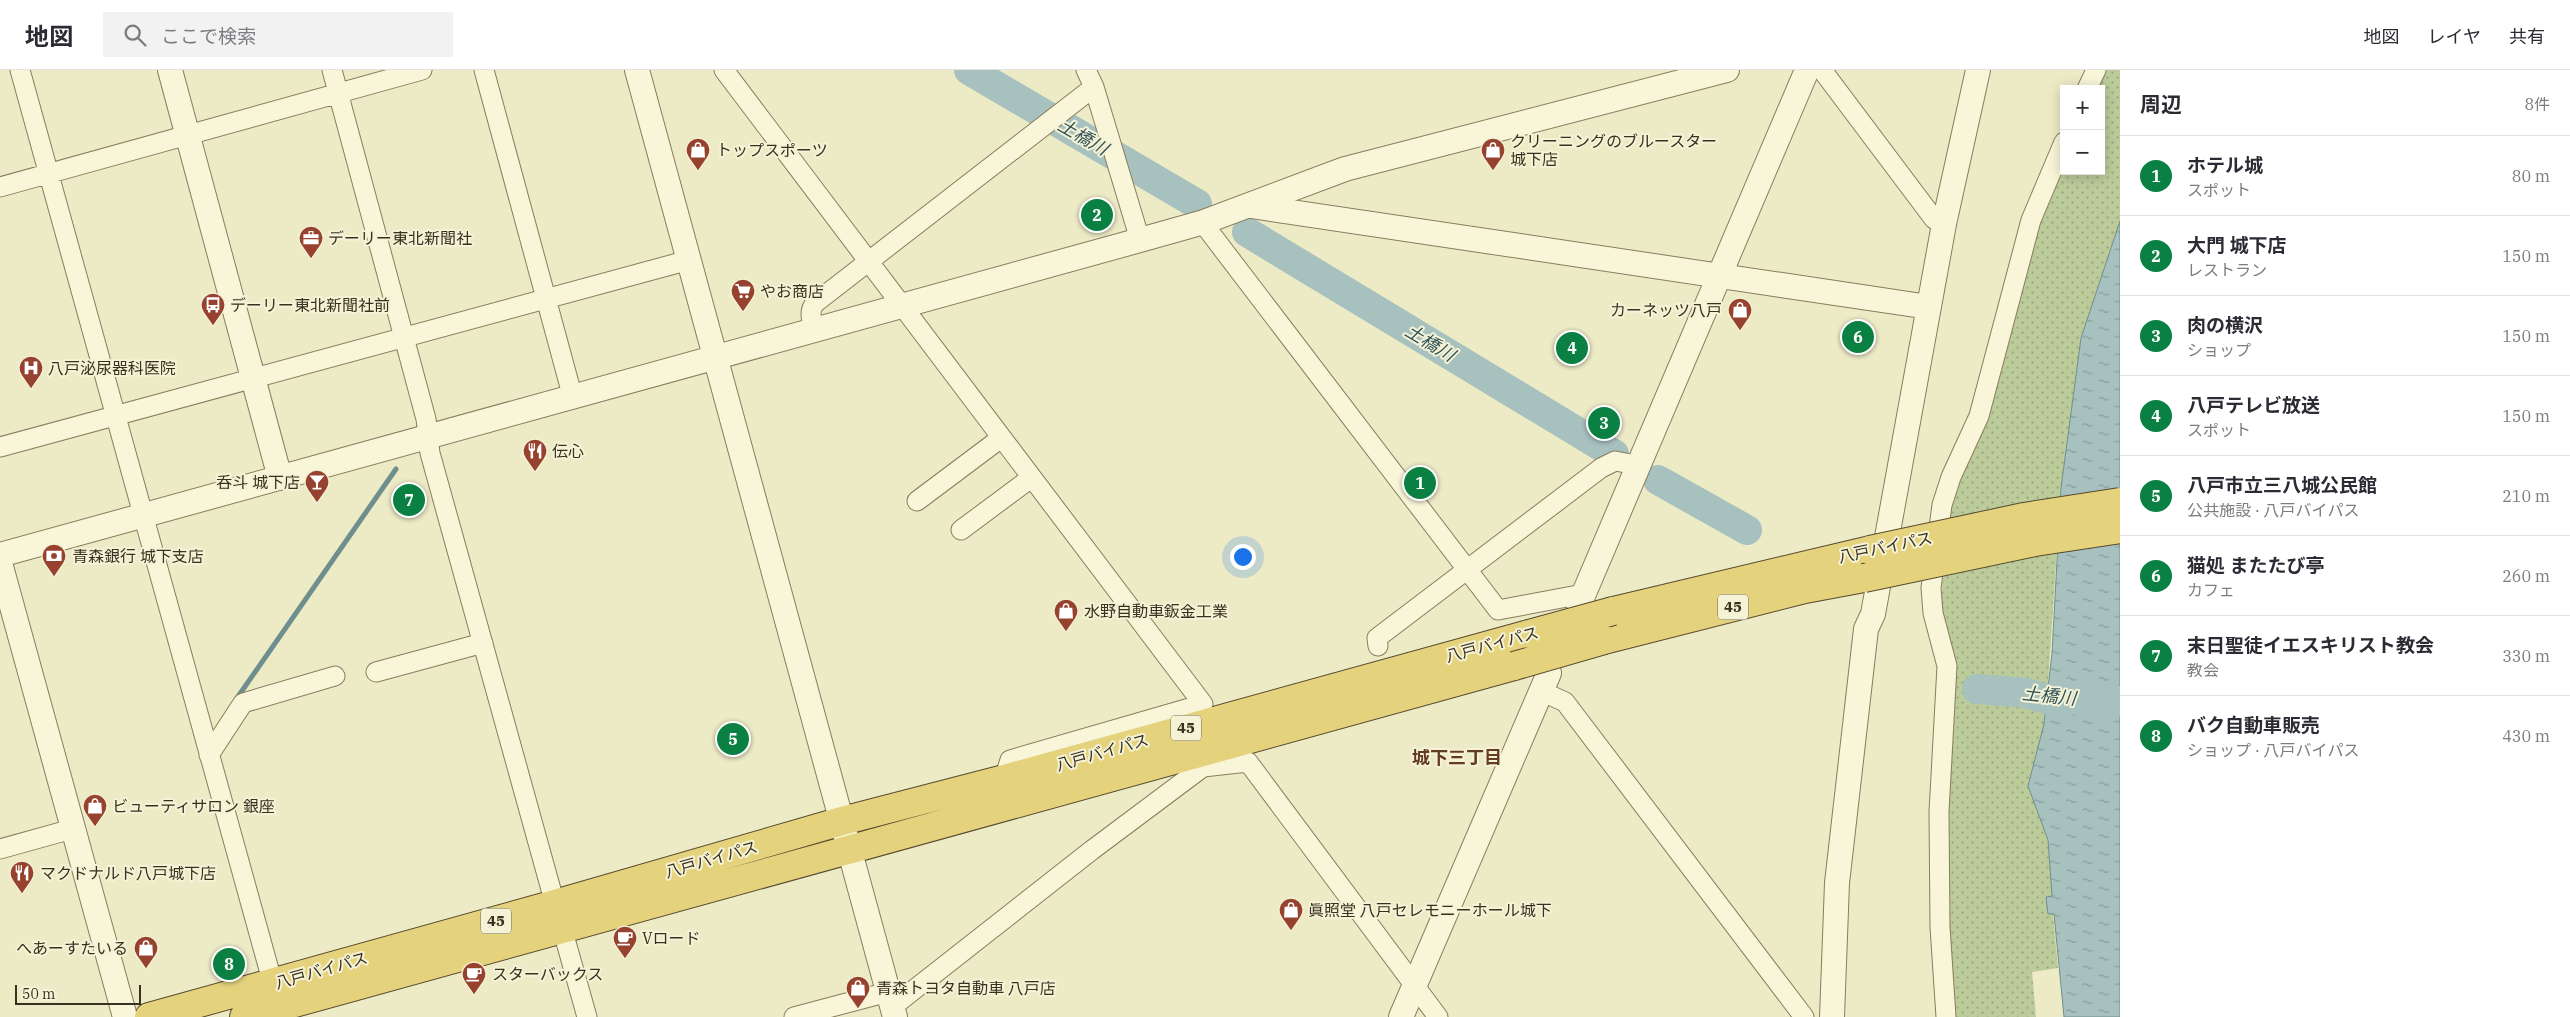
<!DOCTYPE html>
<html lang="ja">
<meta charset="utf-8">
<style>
:root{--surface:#fff;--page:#f2f2f3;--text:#2b2b33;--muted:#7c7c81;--line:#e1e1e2;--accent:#0b8043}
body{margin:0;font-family:"IBM Plex Serif","Noto Sans JP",serif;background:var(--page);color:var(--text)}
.controls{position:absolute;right:15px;top:15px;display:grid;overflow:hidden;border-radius:0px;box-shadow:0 2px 12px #0003}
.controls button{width:45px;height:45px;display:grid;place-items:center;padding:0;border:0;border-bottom:1px solid var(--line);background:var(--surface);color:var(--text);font:25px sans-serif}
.scale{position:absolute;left:15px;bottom:12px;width:126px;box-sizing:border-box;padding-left:5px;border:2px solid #393120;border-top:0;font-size:14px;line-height:18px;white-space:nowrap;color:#393120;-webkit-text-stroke:4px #f5f2d6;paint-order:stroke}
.you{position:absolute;left:1242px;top:486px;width:18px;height:18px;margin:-12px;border:4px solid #fff;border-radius:50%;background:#1a73e8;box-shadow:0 0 0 8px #1a73e833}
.badge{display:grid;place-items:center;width:32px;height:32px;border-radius:50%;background:var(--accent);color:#fff;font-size:16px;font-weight:700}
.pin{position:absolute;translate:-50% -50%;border:2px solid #fff;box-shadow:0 1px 5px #0006}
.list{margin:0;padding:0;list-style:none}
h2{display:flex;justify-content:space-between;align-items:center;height:65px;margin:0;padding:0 20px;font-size:21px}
h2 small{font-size:16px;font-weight:400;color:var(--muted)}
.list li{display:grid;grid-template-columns:32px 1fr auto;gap:15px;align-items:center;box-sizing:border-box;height:80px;padding:0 20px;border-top:1px solid var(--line)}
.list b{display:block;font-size:19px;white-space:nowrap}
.list p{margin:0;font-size:16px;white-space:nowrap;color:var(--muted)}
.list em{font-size:16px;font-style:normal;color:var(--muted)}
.icon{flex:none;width:28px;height:28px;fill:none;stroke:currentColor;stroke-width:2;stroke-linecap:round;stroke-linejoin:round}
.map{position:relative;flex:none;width:2120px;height:947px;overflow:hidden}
header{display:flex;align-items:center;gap:30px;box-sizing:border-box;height:70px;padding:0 25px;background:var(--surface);border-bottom:1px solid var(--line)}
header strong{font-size:24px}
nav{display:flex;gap:28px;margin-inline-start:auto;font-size:18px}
.search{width:350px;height:45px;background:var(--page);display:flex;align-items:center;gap:12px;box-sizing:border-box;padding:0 18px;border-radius:0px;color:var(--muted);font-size:19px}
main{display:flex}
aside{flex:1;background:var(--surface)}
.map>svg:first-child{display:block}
.grass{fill:url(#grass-dots)}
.water{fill:url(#water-ripples);stroke:#6e8f8e}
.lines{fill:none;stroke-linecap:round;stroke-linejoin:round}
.stream{stroke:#6e8f8e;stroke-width:5}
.river{stroke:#a7c1bf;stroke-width:30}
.minor-casing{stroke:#887d5c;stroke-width:21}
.tertiary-casing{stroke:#887d5c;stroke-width:26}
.trunk-casing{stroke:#564a30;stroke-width:30}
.minor{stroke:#f8f5d9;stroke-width:19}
.tertiary{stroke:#f8f5d9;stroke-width:24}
.trunk{stroke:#e4d27c;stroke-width:28}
.trunk-bridge-casing{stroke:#564a30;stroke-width:30;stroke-linecap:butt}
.trunk-bridge{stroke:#e4d27c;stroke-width:28}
.labels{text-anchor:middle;stroke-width:4;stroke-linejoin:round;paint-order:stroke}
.shield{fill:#f5f2d6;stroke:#716b57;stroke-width:1}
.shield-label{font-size:15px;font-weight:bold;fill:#393120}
.poi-label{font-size:16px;fill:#393120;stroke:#f5f2d6;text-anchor:start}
.street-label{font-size:16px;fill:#393120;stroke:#f5f2d6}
.water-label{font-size:18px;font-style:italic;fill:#2f5258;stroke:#f5f2d6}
.neighbourhood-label{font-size:18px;font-weight:bold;fill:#643c20;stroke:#f5f2d6}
</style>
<header>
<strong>地図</strong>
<div class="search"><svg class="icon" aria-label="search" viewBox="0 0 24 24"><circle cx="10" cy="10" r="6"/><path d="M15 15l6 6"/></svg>ここで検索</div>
<nav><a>地図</a><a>レイヤ</a><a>共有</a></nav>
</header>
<main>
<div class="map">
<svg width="2120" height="947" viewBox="0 0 2120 947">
<defs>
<pattern id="grass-dots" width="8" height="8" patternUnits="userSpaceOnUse" patternTransform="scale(1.25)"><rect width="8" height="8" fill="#bbcb9a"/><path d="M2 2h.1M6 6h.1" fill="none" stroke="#99a57d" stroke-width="1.8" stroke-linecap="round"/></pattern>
<pattern id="water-ripples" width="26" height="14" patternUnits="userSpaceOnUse" patternTransform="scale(1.25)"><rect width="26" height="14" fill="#a7c1bf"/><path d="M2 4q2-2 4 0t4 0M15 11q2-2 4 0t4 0" fill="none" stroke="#899d9b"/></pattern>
</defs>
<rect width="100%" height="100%" fill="#edeac6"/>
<!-- grass -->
<path class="grass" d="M 2102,0 L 2120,0 L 2120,151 L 2081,268 L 2061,418 L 2047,629 L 2044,654 L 2028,716 L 2048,770 L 2052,827 L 2047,827 L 2053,844 L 2058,898 L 2032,902 L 2036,947 L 1951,947 L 1945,742 L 1955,591 L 1942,541 L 1942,517 L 1952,436 L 2037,151 L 2064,87 L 2064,101 L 2101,101 L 2101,19 L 2093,19 Z"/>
<!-- water -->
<path class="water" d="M 2120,151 L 2120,947 L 2064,947 L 2054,844 L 2048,844 L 2046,827 L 2052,826 L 2048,770 L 2028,716 L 2044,654 L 2052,583 L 2061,418 L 2081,268 Z"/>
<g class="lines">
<!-- stream -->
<path class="stream" d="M 237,628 L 396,399"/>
<!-- river -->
<path class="river" d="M 969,0 L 1197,134
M 1247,162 L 1614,384
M 1658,410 L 1747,460
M 1977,619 L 2026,623 L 2047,629 L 2120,631"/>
<defs>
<path id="minor" d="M 20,0 L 273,914
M 332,0 L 426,349 L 430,383 L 555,834
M 484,0 L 573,328
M 724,0 L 1203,634 L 1010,690 L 1004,709
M 1086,0 L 1094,17 L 1140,170
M 1822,0 L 1934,149 L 1944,154
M 2087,19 L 2096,0
M 0,117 L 422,0
M 1202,152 L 1498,540 L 1583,524
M 814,261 C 812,250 808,242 815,233 L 1094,17
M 0,377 L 689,190
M 917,431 L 1001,368
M 961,460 L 1031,408
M 1378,576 L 1377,568 L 1601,398 L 1615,391 L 1637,395
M 376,602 L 483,573
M 1541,621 L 1565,632 L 1804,947
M 209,685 L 243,633 L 335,606
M 0,779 L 72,759
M 562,858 L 587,947
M 892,937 L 1092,780 L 1203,697 L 1248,692 L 1438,947
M 794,947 L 888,922
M 1946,947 L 1940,857 L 1939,742 L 1947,596 L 1933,543 L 1931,518 L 1942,435 L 1951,407 L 1979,346 L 2031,150 L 2064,72"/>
<path id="tertiary" d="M 170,0 L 280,408
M 637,0 L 895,947
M 1251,136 L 1929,237
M 0,485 L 1140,170 L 1204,152 L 1345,99 L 1727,0
M 0,493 L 125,947
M 1579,535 L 1807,0
M 1401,947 L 1549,603
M 1832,947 L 1837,813 L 1866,559 L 1873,544 L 1944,154 L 1978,0"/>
<path id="trunk" d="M 1613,541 L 1870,480
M 1604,570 L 1805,519 L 1864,508
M 149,947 L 555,834 L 842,751 L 1004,709 L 1529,564
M 244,947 L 1514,596"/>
</defs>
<!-- minor casing -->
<use href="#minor" class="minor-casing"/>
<!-- tertiary casing -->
<use href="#tertiary" class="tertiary-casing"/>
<!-- trunk casing -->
<use href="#trunk" class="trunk-casing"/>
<!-- minor -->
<use href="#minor" class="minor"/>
<!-- tertiary -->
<use href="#tertiary" class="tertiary"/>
<!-- trunk -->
<use href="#trunk" class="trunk"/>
<defs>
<path id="trunk-bridge" d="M 1870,480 L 2024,447 L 2120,432
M 1864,508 L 2035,472 L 2120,459
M 1529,564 L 1613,541
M 1514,596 L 1604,570"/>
</defs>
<!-- trunk-bridge casing -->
<use href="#trunk-bridge" class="trunk-bridge-casing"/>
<!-- trunk-bridge -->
<use href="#trunk-bridge" class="trunk-bridge"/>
</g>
<!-- icons -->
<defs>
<symbol id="shop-pin" viewBox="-11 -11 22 30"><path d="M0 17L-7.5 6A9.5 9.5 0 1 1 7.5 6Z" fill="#96422e" stroke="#f5f2d6"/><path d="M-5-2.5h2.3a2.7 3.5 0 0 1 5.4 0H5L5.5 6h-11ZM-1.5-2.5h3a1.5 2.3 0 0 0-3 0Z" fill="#fff"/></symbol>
<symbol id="office-pin" viewBox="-11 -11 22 30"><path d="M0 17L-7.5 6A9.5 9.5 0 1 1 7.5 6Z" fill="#96422e" stroke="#f5f2d6"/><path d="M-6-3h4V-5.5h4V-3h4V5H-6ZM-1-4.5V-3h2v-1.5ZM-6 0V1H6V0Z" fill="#fff"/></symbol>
<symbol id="supermarket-pin" viewBox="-11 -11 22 30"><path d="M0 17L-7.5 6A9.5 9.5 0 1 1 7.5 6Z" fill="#96422e" stroke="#f5f2d6"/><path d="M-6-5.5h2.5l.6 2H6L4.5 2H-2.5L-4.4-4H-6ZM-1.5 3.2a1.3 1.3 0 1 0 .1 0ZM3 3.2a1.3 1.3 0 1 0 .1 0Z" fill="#fff"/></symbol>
<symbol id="bus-pin" viewBox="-11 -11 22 30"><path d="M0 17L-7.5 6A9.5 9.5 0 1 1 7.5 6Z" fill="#96422e" stroke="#f5f2d6"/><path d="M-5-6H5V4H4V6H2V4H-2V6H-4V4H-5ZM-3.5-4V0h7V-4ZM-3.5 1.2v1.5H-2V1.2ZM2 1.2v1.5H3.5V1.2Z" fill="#fff"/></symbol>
<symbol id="hospital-pin" viewBox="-11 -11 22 30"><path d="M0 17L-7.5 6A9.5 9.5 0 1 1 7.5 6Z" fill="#96422e" stroke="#f5f2d6"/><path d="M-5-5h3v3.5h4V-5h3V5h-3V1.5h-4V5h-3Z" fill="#fff"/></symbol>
<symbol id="restaurant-pin" viewBox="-11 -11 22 30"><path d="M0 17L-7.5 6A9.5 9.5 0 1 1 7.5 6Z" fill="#96422e" stroke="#f5f2d6"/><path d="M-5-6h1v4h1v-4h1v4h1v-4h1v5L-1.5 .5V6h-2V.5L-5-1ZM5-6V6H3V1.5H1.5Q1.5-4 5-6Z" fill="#fff"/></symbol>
<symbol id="bar-pin" viewBox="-11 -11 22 30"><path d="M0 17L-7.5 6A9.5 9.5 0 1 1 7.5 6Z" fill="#96422e" stroke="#f5f2d6"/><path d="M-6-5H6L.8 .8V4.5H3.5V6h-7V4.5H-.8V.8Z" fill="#fff"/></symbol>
<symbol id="bank-pin" viewBox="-11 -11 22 30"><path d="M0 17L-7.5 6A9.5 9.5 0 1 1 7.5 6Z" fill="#96422e" stroke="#f5f2d6"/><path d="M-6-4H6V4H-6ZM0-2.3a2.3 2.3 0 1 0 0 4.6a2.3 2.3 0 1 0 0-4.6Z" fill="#fff"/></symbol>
<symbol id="cafe-pin" viewBox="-11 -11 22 30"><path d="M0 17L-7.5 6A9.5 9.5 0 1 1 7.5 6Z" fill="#96422e" stroke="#f5f2d6"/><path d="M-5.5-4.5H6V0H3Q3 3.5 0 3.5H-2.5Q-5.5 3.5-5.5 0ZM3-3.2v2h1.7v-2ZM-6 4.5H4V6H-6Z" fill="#fff"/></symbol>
</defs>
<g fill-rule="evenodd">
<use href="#shop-pin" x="684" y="66" width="28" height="38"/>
<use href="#shop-pin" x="1479" y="66" width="28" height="38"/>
<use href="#office-pin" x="297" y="154" width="28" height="38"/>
<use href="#supermarket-pin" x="729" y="207" width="28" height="38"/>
<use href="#bus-pin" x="199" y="221" width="28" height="38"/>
<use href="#shop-pin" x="1726" y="226" width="28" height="38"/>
<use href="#hospital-pin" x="17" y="284" width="28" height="38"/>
<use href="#restaurant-pin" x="521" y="367" width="28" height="38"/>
<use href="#bar-pin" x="303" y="398" width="28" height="38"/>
<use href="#bank-pin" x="40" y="472" width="28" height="38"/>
<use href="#shop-pin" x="1052" y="527" width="28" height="38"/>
<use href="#shop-pin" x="81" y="722" width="28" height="38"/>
<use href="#restaurant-pin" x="8" y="789" width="28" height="38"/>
<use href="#shop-pin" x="1277" y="826" width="28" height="38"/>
<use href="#cafe-pin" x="611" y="854" width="28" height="38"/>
<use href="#shop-pin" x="132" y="864" width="28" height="38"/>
<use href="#cafe-pin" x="460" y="890" width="28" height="38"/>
<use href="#shop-pin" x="844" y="904" width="28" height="38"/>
</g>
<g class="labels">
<!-- shield labels -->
<g class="shield">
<rect x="1718" y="524.5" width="30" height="25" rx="4"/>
<rect x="1171" y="645.5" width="30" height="25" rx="4"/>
<rect x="481" y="838.5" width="30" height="25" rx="4"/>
</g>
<g class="shield-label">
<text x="1733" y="542">45</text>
<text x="1186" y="663">45</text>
<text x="496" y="856">45</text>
</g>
<!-- poi labels -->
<g class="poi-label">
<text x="1510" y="77">クリーニングのブルースター<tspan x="1510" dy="18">城下店</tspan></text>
<text x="716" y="86">トップスポーツ</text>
<text x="328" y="174">デーリー東北新聞社</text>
<text x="760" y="227">やお商店</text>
<text x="230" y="241">デーリー東北新聞社前</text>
<text x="1722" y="246" text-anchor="end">カーネッツ八戸</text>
<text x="48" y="304">八戸泌尿器科医院</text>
<text x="552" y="387">伝心</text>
<text x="300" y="418" text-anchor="end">呑斗 城下店</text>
<text x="72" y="492">青森銀行 城下支店</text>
<text x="1084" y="547">水野自動車鈑金工業</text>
<text x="112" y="742">ビューティサロン 銀座</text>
<text x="40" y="809">マクドナルド八戸城下店</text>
<text x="1308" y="846">眞照堂 八戸セレモニーホール城下</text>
<text x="642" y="874">Vロード</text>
<text x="128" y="884" text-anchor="end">へあーすたいる</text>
<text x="492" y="910">スターバックス</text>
<text x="876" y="924">青森トヨタ自動車 八戸店</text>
</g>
<!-- street labels -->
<g class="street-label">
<text transform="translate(1885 477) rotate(-12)" y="6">八戸バイパス</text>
<text transform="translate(1492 574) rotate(-15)" y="6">八戸バイパス</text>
<text transform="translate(1102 682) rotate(-16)" y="6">八戸バイパス</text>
<text transform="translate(711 789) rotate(-16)" y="6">八戸バイパス</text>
<text transform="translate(321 900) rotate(-16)" y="6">八戸バイパス</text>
</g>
<!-- water labels -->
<g class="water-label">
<text transform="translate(1083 67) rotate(30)" y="6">土橋川</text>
<text transform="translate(1430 273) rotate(31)" y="6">土橋川</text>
<text transform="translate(2049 626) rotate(6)" y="6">土橋川</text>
</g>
<!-- neighbourhood labels -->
<g class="neighbourhood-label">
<text x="1457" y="694">城下三丁目</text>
</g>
</g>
</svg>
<div class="controls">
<button>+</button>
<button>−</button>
</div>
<div class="scale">50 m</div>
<div class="you"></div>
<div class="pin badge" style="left:1420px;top:413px">1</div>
<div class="pin badge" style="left:1097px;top:145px">2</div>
<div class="pin badge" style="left:1604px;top:353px">3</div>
<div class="pin badge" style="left:1572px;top:278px">4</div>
<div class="pin badge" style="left:733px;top:669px">5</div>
<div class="pin badge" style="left:1858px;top:267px">6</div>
<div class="pin badge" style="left:409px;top:430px">7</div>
<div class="pin badge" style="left:229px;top:894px">8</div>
</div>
<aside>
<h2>周辺<small>8件</small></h2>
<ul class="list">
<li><span class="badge">1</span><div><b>ホテル城</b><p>スポット</p></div><em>80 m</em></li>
<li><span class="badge">2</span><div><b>大門 城下店</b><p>レストラン</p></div><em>150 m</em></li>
<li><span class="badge">3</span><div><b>肉の横沢</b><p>ショップ</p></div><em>150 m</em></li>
<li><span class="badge">4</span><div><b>八戸テレビ放送</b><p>スポット</p></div><em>150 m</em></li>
<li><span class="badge">5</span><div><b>八戸市立三八城公民館</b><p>公共施設 · 八戸バイパス</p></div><em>210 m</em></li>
<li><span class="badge">6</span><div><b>猫処 またたび亭</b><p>カフェ</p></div><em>260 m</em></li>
<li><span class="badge">7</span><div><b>末日聖徒イエスキリスト教会</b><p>教会</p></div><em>330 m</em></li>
<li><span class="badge">8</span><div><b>バク自動車販売</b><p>ショップ · 八戸バイパス</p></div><em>430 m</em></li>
</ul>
</aside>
</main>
